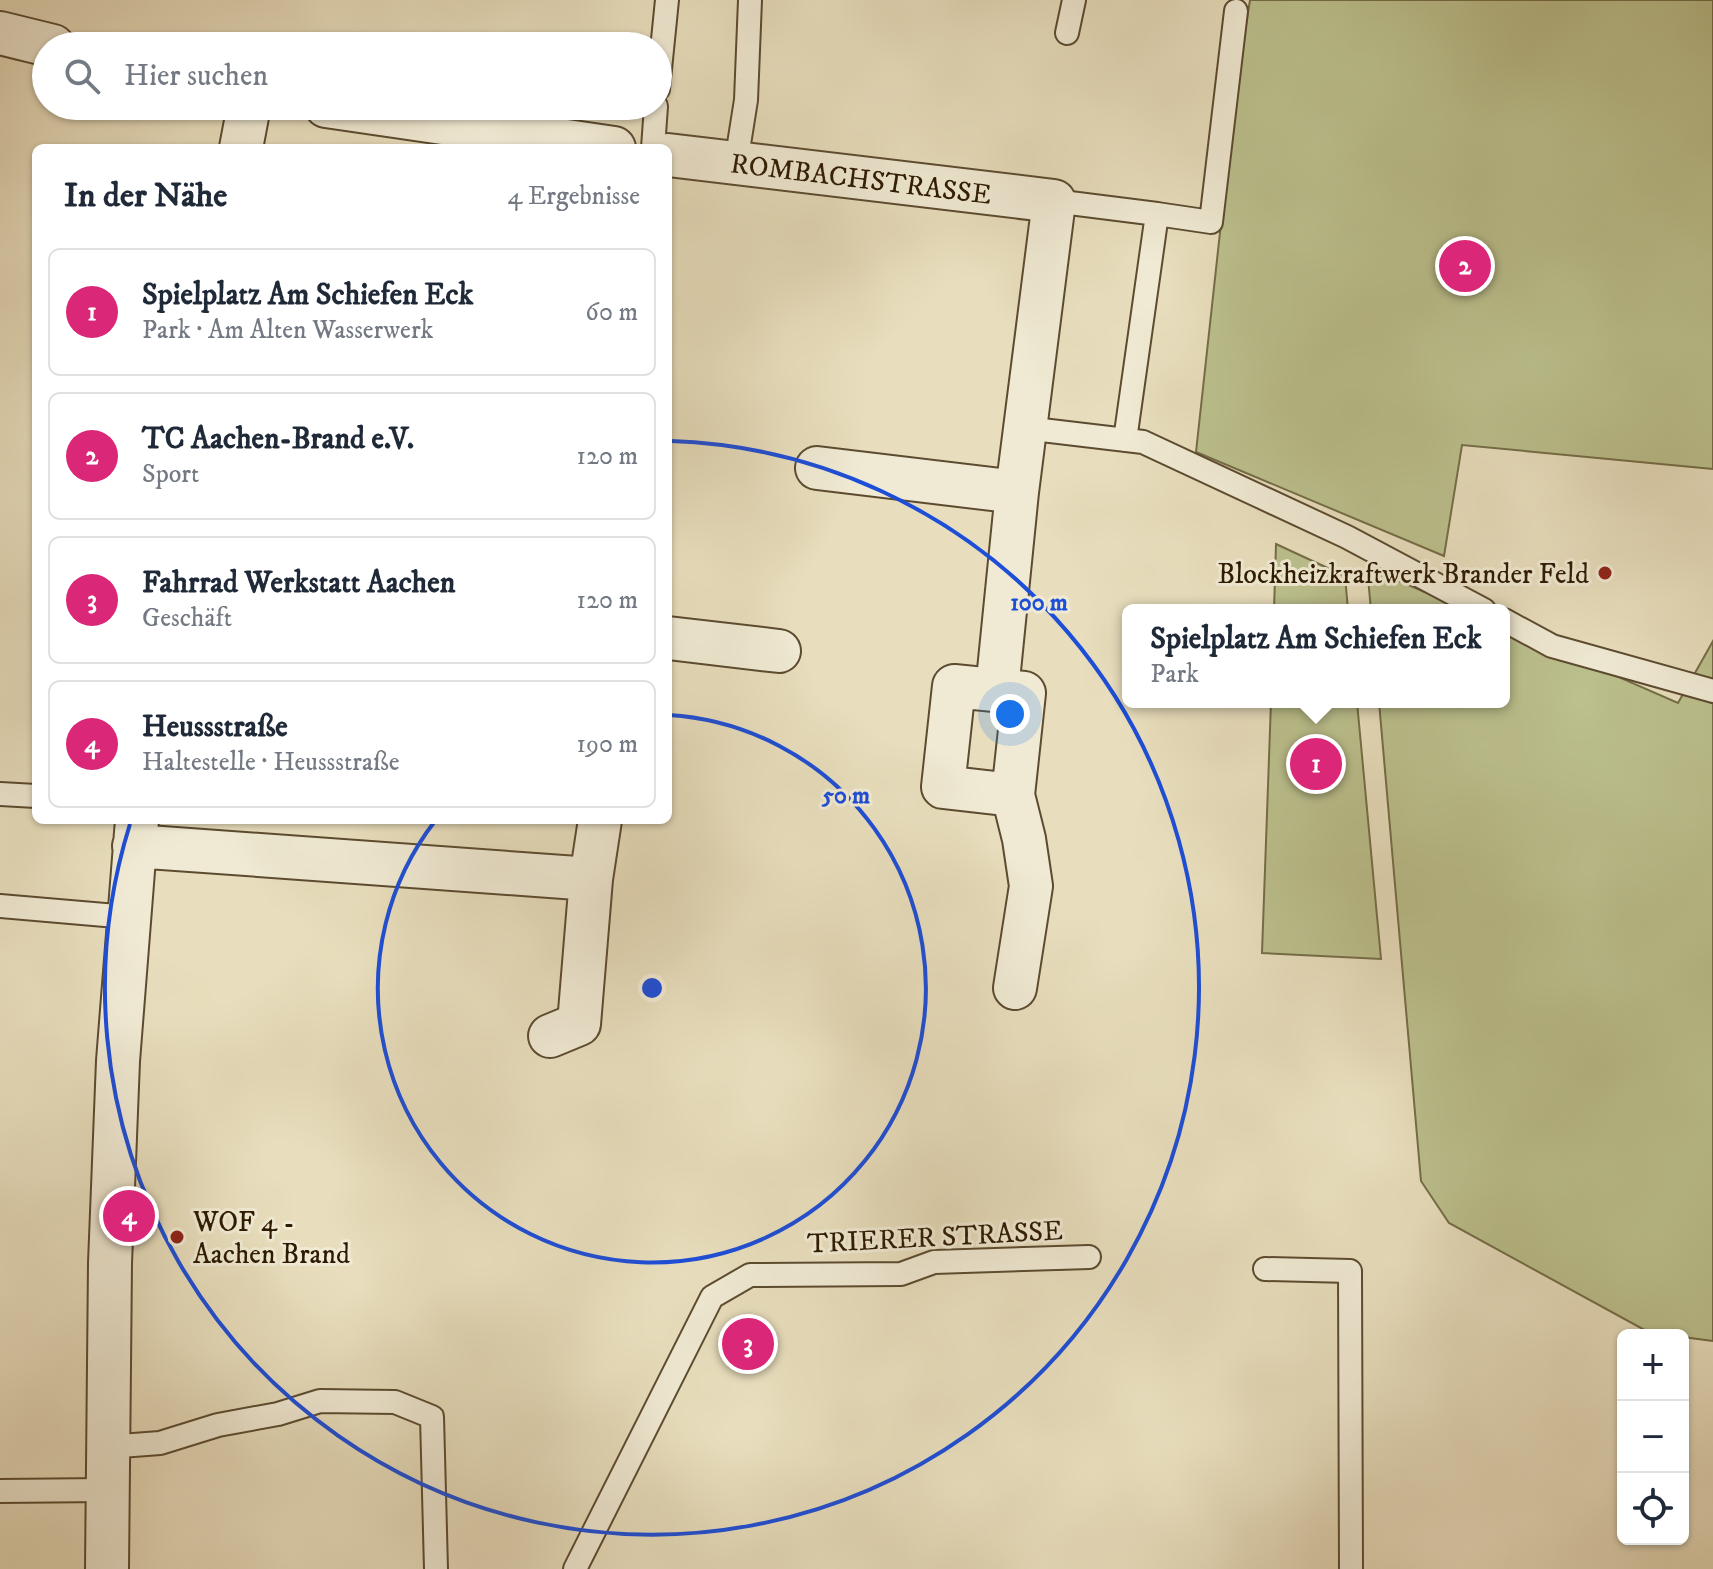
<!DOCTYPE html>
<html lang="de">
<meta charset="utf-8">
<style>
:root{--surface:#fff;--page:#f2f2f3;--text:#1f2937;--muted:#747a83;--line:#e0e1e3;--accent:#db2777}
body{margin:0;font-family:"IM FELL DW Pica",serif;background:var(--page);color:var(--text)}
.controls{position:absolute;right:24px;bottom:24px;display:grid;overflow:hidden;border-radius:12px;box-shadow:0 2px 6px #0004}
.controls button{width:72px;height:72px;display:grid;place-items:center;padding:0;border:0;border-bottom:2px solid var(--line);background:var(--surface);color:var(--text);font:40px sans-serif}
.you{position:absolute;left:1010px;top:714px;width:28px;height:28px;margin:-20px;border:6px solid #fff;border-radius:50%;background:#1a73e8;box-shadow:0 0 0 12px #1a73e833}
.badge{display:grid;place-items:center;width:52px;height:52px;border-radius:50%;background:var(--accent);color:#fff;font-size:26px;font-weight:700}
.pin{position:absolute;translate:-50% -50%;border:4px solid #fff;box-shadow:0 2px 8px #0006}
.popup{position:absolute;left:1122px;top:604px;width:388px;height:104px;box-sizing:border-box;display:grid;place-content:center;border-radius:12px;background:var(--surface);filter:drop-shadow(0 2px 6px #0005);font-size:26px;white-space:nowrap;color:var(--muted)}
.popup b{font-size:30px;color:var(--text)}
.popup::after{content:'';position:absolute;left:50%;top:100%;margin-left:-16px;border:16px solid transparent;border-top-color:var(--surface)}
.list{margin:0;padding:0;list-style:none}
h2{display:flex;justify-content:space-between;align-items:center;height:104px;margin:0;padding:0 32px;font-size:34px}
h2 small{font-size:26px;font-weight:400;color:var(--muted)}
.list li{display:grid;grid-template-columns:52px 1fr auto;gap:24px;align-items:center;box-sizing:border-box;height:128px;margin:0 16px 16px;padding:0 16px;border:2px solid var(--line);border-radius:12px}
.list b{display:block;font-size:30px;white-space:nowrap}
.list p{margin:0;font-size:26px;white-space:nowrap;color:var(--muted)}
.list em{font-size:26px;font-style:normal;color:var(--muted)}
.icon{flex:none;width:44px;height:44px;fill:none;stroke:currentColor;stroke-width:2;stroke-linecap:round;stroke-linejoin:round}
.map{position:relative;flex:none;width:1713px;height:1569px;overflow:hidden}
.search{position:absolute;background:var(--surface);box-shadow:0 2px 6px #0004;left:32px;top:32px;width:640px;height:88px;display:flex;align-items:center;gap:20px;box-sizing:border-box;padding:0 28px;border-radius:44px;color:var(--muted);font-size:30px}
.panel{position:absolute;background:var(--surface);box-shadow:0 2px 6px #0004;left:32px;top:144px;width:640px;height:680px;border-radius:12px}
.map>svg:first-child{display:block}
.green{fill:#bbc08d;stroke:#746d47;stroke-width:2}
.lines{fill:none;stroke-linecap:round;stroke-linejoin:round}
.lane-casing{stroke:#5c4b30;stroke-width:26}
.street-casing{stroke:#5c4b30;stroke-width:46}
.lane{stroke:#f0ead4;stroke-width:22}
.street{stroke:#f0ead4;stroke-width:42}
.ring{fill:none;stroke:#1d4ed8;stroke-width:4}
.poi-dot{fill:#8f2418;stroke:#f0ead4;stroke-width:3}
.labels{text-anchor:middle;stroke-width:6;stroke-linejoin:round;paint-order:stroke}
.street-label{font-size:28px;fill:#2d1a01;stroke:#f0ead4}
.poi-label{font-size:28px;fill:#2d1a01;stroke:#f0ead4;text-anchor:end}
.centre{fill:#1d4ed8;stroke:#f0ead4;stroke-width:4}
.ring-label{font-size:24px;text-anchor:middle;font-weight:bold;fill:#1d4ed8;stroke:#f0ead4;stroke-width:6;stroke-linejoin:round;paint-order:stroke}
</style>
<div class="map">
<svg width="1713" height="1569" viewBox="0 0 1713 1569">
<rect width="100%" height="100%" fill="#e8debd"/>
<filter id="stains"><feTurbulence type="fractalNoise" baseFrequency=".0025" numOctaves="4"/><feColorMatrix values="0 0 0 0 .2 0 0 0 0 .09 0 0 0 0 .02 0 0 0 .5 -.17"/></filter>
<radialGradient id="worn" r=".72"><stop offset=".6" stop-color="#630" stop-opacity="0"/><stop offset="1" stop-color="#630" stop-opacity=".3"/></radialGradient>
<!-- green -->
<path class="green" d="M 1250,0 L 1713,0 L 1713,469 L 1462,445 L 1444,556 L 1196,452 L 1236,86 Z
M 1276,544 L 1345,576 L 1348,610 L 1274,610 Z
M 1367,567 L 1466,610 L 1371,610 Z
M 1504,627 L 1678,703 L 1713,641 L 1713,1341 L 1683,1337 L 1683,1335 L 1650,1333 L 1449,1223 L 1421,1181 L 1379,702 L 1504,702 Z
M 1271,702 L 1357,702 L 1381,959 L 1262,953 Z"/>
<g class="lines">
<defs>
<path id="lane" d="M 1067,33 L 1074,0
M 658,89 L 667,0
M 653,148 L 656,106
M 736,163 L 746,100 L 750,0
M 1054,201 L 1157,214 L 1125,440
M 1157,214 L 1211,222 L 1236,11
M 1025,428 L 1143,442 L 1347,537 L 1484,610
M 1504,620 L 1552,646 L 1713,691
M 0,794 L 36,796
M 0,906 L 128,917
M 1265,1269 L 1350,1271 L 1351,1569
M 107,1447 L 160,1443 L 218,1425 L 278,1414 L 320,1401 L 395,1402 L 432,1417 L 436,1569
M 0,1491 L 106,1490
M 575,1569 L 712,1297 L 750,1275 L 901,1274 L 934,1262 L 1089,1257"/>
<path id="street" d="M 0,33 L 53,46
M 326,106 L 614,148
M 241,148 L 249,106
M 668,155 L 1054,201 L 1017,492 L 997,690
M 817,468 L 1017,492
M 668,638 L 779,651
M 1013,795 L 943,787 L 954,686 L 1024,693 L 1013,795 L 1024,839 L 1031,886 L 1015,988
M 134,846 L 591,879
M 550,1036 L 579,1024 L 591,879 L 600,820
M 107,1569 L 110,1263 L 118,1061 L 137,820"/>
</defs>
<!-- lane casing -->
<use href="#lane" class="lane-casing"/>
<!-- street casing -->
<use href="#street" class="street-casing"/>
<!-- lane -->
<use href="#lane" class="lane"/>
<!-- street -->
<use href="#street" class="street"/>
</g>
<!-- distance rings -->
<g class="ring">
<path d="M669 715A274 274 0 1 1 435 821"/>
<path d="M671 441A547 547 0 1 1 130 824"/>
</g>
<!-- markers -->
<g class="poi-dot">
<circle cx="1605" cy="573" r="8"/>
<circle cx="177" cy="1237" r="8"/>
</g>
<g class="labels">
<!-- street labels -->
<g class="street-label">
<text transform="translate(861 178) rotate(7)" y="10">ROMBACHSTRASSE</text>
<text transform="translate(935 1236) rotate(-3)" y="10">TRIERER STRASSE</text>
</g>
<!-- poi labels -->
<g class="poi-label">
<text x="1589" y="583">Blockheizkraftwerk Brander Feld</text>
<text x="193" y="1231" text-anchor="start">WOF 4 -<tspan x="193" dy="32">Aachen Brand</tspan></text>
</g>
</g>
<circle cx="652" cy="988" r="12" class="centre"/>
<g class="ring-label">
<text x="1039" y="610">100 m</text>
<text x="846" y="803">50 m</text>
</g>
<rect width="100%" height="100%" filter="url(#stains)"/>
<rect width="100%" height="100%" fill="url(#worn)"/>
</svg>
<div class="controls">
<button>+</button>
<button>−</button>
<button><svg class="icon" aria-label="locate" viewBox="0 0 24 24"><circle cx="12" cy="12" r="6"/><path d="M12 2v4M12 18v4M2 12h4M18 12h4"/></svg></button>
</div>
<div class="you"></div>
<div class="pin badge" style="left:1316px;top:764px">1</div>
<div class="popup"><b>Spielplatz Am Schiefen Eck</b>Park</div>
<div class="pin badge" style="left:1465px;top:266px">2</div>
<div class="pin badge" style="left:748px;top:1344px">3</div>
<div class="pin badge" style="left:129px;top:1216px">4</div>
<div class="search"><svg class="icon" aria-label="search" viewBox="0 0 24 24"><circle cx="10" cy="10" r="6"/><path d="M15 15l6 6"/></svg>Hier suchen</div>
<section class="panel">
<h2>In der Nähe<small>4 Ergebnisse</small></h2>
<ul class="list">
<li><span class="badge">1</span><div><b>Spielplatz Am Schiefen Eck</b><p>Park · Am Alten Wasserwerk</p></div><em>60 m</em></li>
<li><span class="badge">2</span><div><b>TC Aachen-Brand e.V.</b><p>Sport</p></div><em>120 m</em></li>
<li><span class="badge">3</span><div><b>Fahrrad Werkstatt Aachen</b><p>Geschäft</p></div><em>120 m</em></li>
<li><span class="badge">4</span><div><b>Heussstraße</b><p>Haltestelle · Heussstraße</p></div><em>190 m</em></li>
</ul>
</section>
</div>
